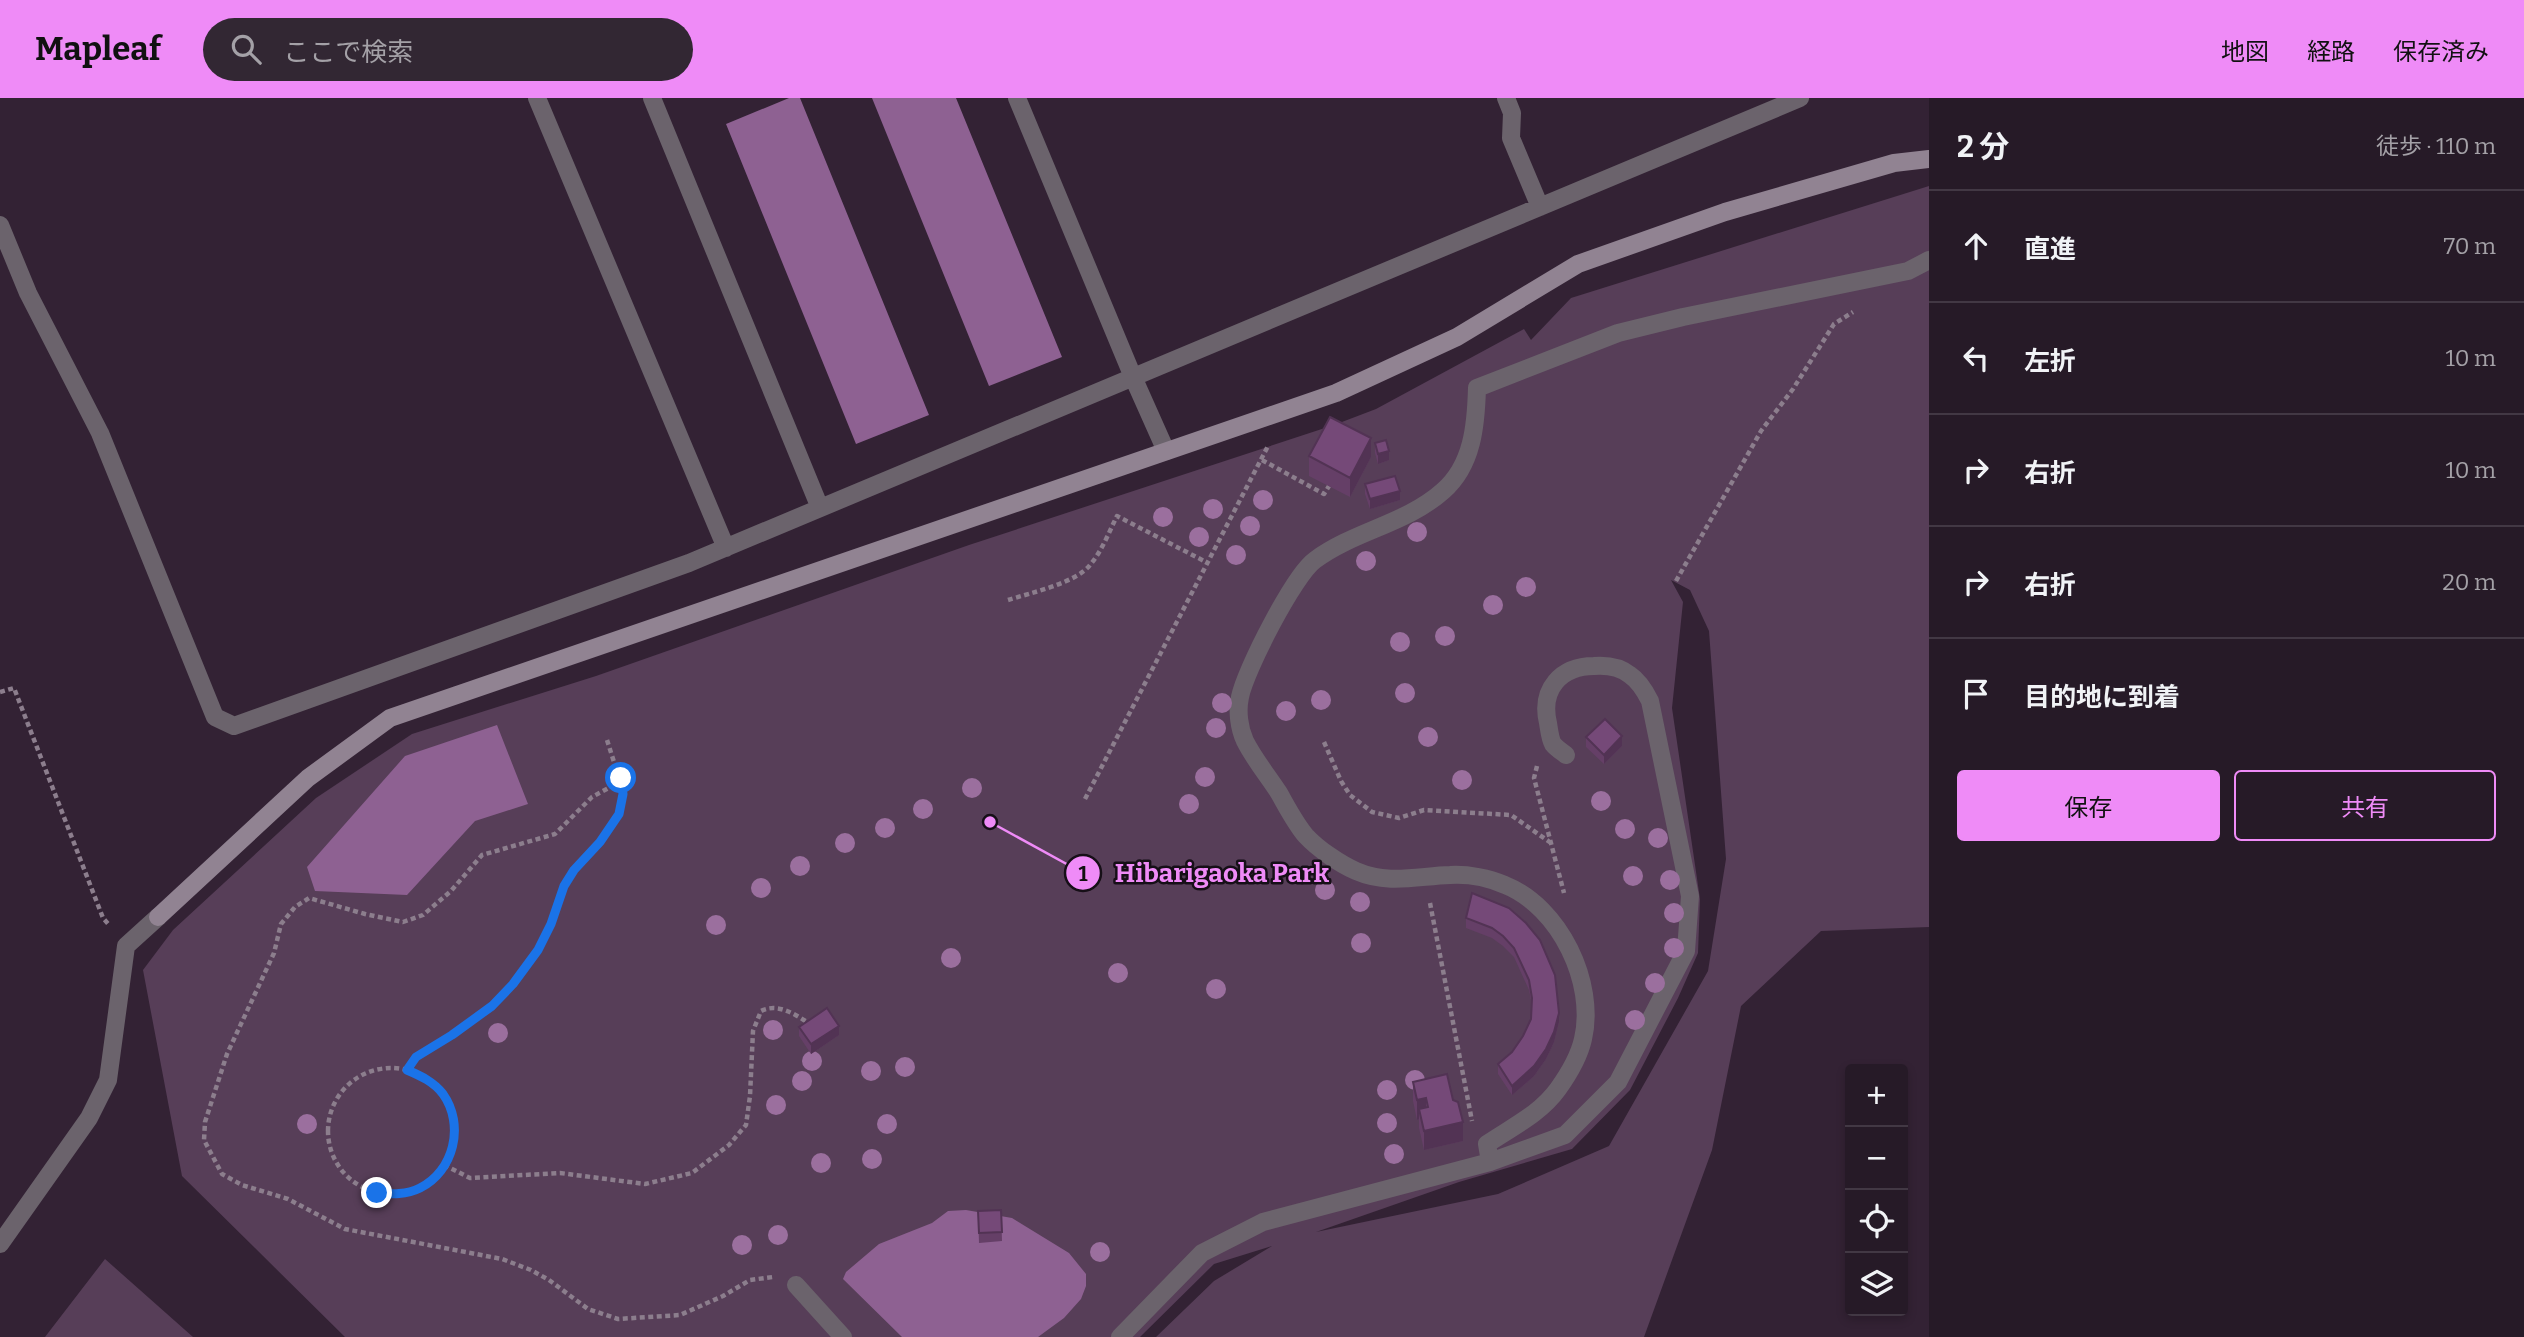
<!DOCTYPE html>
<html lang="ja">
<meta charset="utf-8">
<style>
:root{--surface:#261a27;--page:#322733;--text:#f1f3f6;--muted:#a4a1a7;--line:#423844;--accent:#ef8bf7}
body{margin:0;font-family:Bitter,"Noto Sans JP",serif;background:var(--page);color:var(--text)}
.controls{position:absolute;right:21px;bottom:21px;display:grid;overflow:hidden;border-radius:7px;box-shadow:0 4px 10px #0003}
.controls button{width:63px;height:63px;display:grid;place-items:center;padding:0;border:0;border-bottom:2px solid var(--line);background:var(--surface);color:var(--text);font:35px sans-serif}
.stop{position:absolute;width:21px;height:21px;margin:-16px;border:5px solid #1a73e8;border-radius:50%;background:#fff}
.stop.end{background:#1a73e8;border-color:#fff;box-shadow:0 2px 7px #0008}
.list{margin:0;padding:0;list-style:none}
h2{display:flex;justify-content:space-between;align-items:center;height:91px;margin:0;padding:0 28px;font-size:30px}
h2 small{font-size:23px;font-weight:400;color:var(--muted)}
.list li{display:grid;grid-template-columns:46px 1fr auto;gap:21px;align-items:center;box-sizing:border-box;height:112px;padding:0 28px;border-top:2px solid var(--line)}
.list b{display:block;font-size:26px;white-space:nowrap}
.list em{font-size:23px;font-style:normal;color:var(--muted)}
.actions{display:flex;gap:14px;padding:21px 28px}
.actions a{flex:1;padding:16px 0;border:2px solid var(--accent);border-radius:7px;text-align:center;font-size:24px;color:var(--accent)}
.actions .main{background:var(--accent);color:#111}
.icon{flex:none;width:38px;height:38px;fill:none;stroke:currentColor;stroke-width:2;stroke-linecap:round;stroke-linejoin:round}
.map{position:relative;flex:none;width:1929px;height:1239px;overflow:hidden}
header{display:flex;align-items:center;gap:42px;box-sizing:border-box;height:98px;padding:0 35px;background:var(--accent);color:#111}
header strong{font-size:33px}
nav{display:flex;gap:38px;margin-inline-start:auto;font-size:24px}
.search{width:490px;height:63px;background:var(--page);display:flex;align-items:center;gap:18px;box-sizing:border-box;padding:0 24px;border-radius:38px;color:var(--muted);font-size:26px}
main{display:flex}
aside{flex:1;background:var(--surface)}
.map>svg:first-child{display:block}
.green{fill:#573e58;fill-rule:evenodd}
.water{fill:#8e6192}
.lines{fill:none;stroke-linecap:round;stroke-linejoin:round}
.path{stroke:#8c7e8d;stroke-width:4.5;stroke-dasharray:5 3.5;stroke-linecap:butt}
.lane{stroke:#6b636c;stroke-width:18}
.street{stroke:#6b636c;stroke-width:18}
.secondary{stroke:#918392;stroke-width:18}
.tree{fill:#9b6f9e}
.wall{fill:#653f67}
.shaded-wall{fill:#523354}
.building{fill:#754978;stroke:#523354;stroke-width:2}
.route{stroke:#1a73e8;stroke-width:9}
.leader{fill:none;stroke:#ef8bf7;stroke-width:2.5}
.callout-dot{fill:#ef8bf7;stroke:#160f17;stroke-width:2.5}
.mark-label{font-size:21px;text-anchor:middle;font-weight:bold;fill:#111}
.callout-label{font-size:26px;text-anchor:middle;font-weight:bold;fill:#ef8bf7;stroke:#160f17;stroke-width:5;stroke-linejoin:round;paint-order:stroke}
</style>
<header>
<strong>Mapleaf</strong>
<div class="search"><svg class="icon" aria-label="search" viewBox="0 0 24 24"><circle cx="10" cy="10" r="6"/><path d="M15 15l6 6"/></svg>ここで検索</div>
<nav><a>地図</a><a>経路</a><a>保存済み</a></nav>
</header>
<main>
<div class="map">
<svg width="1929" height="1239" viewBox="0 0 1929 1239">
<rect width="100%" height="100%" fill="#332234"/>
<!-- green -->
<path class="green" d="M 1929,88 L 1929,829 L 1821,833 L 1741,908 L 1712,1052 L 1644,1239 L 1156,1239 L 1214,1183 L 1272,1148 L 1214,1166 L 1140,1239 L 345,1239 L 182,1078 L 143,872 L 173,832 L 316,700 L 412,636 L 596,578 L 969,447 L 1334,327 L 1376,311 L 1524,231 L 1531,242 L 1571,200 ZM 1671,482 L 1690,492 L 1709,533 L 1726,761 L 1708,873 L 1609,1048 L 1498,1096 L 1316,1134 L 1459,1084 L 1572,1051 L 1630,992 L 1678,900 L 1698,855 L 1700,801 L 1672,610 L 1683,504 Z
M 105,1161 L 193,1239 L 45,1239 Z"/>
<!-- water -->
<path class="water" d="M 789,0 L 800,0 L 929,317 L 856,346 L 726,26 Z
M 872,0 L 956,0 L 1062,259 L 989,288 Z
M 497,627 L 528,706 L 475,723 L 407,797 L 315,793 L 307,769 L 405,658 Z
M 966,1112 L 1012,1120 L 1069,1155 L 1086,1176 L 1086,1188 L 1081,1201 L 1064,1220 L 1038,1239 L 902,1239 L 843,1181 L 846,1174 L 879,1146 L 932,1125 L 948,1113 Z"/>
<g class="lines">
<!-- path -->
<path class="path" d="M 1262,362 L 1324,396 L 1329,388
M 1676,483 L 1761,333 L 1793,291 L 1834,226 L 1853,214
M 1008,502 C 1030,495 1076,485 1090,467 C 1102,453 1109,434 1117,418 L 1208,465
M 0,594 L 14,590 L 103,820 L 110,828
M 607,642 L 622,689
M 1324,644 L 1341,683 L 1350,697 L 1372,714 L 1399,720 L 1424,712 L 1511,717 L 1551,745
M 1537,668 L 1534,680 L 1564,795
M 1085,701 L 1268,348 L 1268,346
M 1430,805 L 1472,1023
M328 1033a63 63 0 1 1 126 0a63 63 0 1 1-126 0Z
M 407,972 C 420,952 434,949 453,937 C 466,928 480,918 491,908 C 516,887 538,857 551,827 C 557,814 559,800 565,787 C 582,752 625,732 622,689 L 614,687 L 592,699 L 555,736 L 482,757 L 451,793 L 423,817 L 403,824 L 365,816 L 309,800 L 295,809 L 281,826 L 274,855 L 227,956 L 205,1024 L 204,1042 L 222,1076 L 242,1087 L 288,1101 L 345,1131 L 502,1161 L 531,1172 L 549,1182 L 588,1211 L 618,1221 L 680,1217 L 723,1198 L 750,1182 L 773,1179
M 444,1067 L 470,1080 L 560,1075 L 645,1086 L 692,1075 L 729,1047 L 746,1027 L 750,998 L 753,933 L 761,913 C 777,905 793,915 807,924"/>
<!-- lane -->
<path class="lane" d="M 537,0 L 726,450
M 652,0 L 820,410
M 1017,0 L 1133,279 L 1166,353
M 1506,0 L 1512,15 L 1511,40 L 1540,109
M 0,127 L 28,195 L 100,335 L 215,619 L 234,628 L 689,465 L 1800,0
M 1490,1064 L 1487,1046 C 1512,1029 1540,1016 1558,991 C 1568,977 1579,959 1583,941 C 1596,885 1560,809 1505,787 C 1489,780 1468,776 1450,777 C 1418,778 1388,787 1356,773 C 1340,766 1318,751 1306,738 C 1295,725 1287,709 1279,695 C 1268,678 1254,661 1245,643 C 1239,630 1237,613 1240,599 C 1245,573 1294,477 1315,462 C 1354,433 1406,426 1443,393 C 1473,367 1476,326 1477,290 L 1618,235 L 1683,219 L 1908,173 L 1929,162
M 796,1187 L 843,1239
M 1120,1239 L 1202,1155 L 1263,1124 L 1490,1064 L 1565,1037 L 1618,984 L 1686,853 L 1690,798 L 1650,603 C 1645,593 1639,583 1630,577 C 1620,569 1607,567 1594,568 C 1561,568 1540,591 1548,625 C 1549,631 1550,641 1553,646 C 1556,650 1562,654 1566,657"/>
<!-- street -->
<path class="street" d="M 0,1146 L 89,1020 L 108,982 L 126,848 L 158,819"/>
<!-- secondary -->
<path class="secondary" d="M 158,819 L 308,680 L 390,620 L 1336,295 L 1457,239 L 1578,166 L 1725,114 L 1894,65 L 1929,61"/>
</g>
<!-- trees -->
<g class="tree">
<circle cx="1263" cy="402" r="10"/>
<circle cx="1213" cy="411" r="10"/>
<circle cx="1163" cy="419" r="10"/>
<circle cx="1250" cy="428" r="10"/>
<circle cx="1417" cy="434" r="10"/>
<circle cx="1199" cy="439" r="10"/>
<circle cx="1236" cy="457" r="10"/>
<circle cx="1366" cy="463" r="10"/>
<circle cx="1526" cy="489" r="10"/>
<circle cx="1493" cy="507" r="10"/>
<circle cx="1445" cy="538" r="10"/>
<circle cx="1400" cy="544" r="10"/>
<circle cx="1405" cy="595" r="10"/>
<circle cx="1321" cy="602" r="10"/>
<circle cx="1222" cy="605" r="10"/>
<circle cx="1286" cy="613" r="10"/>
<circle cx="1216" cy="630" r="10"/>
<circle cx="1428" cy="639" r="10"/>
<circle cx="1205" cy="679" r="10"/>
<circle cx="1462" cy="682" r="10"/>
<circle cx="972" cy="690" r="10"/>
<circle cx="1601" cy="703" r="10"/>
<circle cx="1189" cy="706" r="10"/>
<circle cx="923" cy="711" r="10"/>
<circle cx="885" cy="730" r="10"/>
<circle cx="1625" cy="731" r="10"/>
<circle cx="1658" cy="740" r="10"/>
<circle cx="845" cy="745" r="10"/>
<circle cx="800" cy="768" r="10"/>
<circle cx="1633" cy="778" r="10"/>
<circle cx="1670" cy="782" r="10"/>
<circle cx="761" cy="790" r="10"/>
<circle cx="1325" cy="792" r="10"/>
<circle cx="1360" cy="804" r="10"/>
<circle cx="1674" cy="815" r="10"/>
<circle cx="716" cy="827" r="10"/>
<circle cx="1361" cy="845" r="10"/>
<circle cx="1674" cy="850" r="10"/>
<circle cx="951" cy="860" r="10"/>
<circle cx="1118" cy="875" r="10"/>
<circle cx="1655" cy="885" r="10"/>
<circle cx="1216" cy="891" r="10"/>
<circle cx="1635" cy="922" r="10"/>
<circle cx="773" cy="932" r="10"/>
<circle cx="498" cy="935" r="10"/>
<circle cx="812" cy="963" r="10"/>
<circle cx="905" cy="969" r="10"/>
<circle cx="871" cy="973" r="10"/>
<circle cx="1415" cy="982" r="10"/>
<circle cx="802" cy="983" r="10"/>
<circle cx="1387" cy="992" r="10"/>
<circle cx="776" cy="1007" r="10"/>
<circle cx="1387" cy="1025" r="10"/>
<circle cx="307" cy="1026" r="10"/>
<circle cx="887" cy="1026" r="10"/>
<circle cx="1394" cy="1056" r="10"/>
<circle cx="872" cy="1061" r="10"/>
<circle cx="821" cy="1065" r="10"/>
<circle cx="778" cy="1137" r="10"/>
<circle cx="742" cy="1147" r="10"/>
<circle cx="1100" cy="1154" r="10"/>
</g>
<!-- wall -->
<path class="wall" d="M 1375,345 L 1389,362 L 1378,366 L 1375,355 Z
M 1309,358 L 1371,359 L 1350,399 L 1309,378 Z
M 1365,386 L 1400,402 L 1370,411 L 1365,396 Z
M 1586,639 L 1622,648 L 1604,666 L 1586,649 Z
M 1509,810 L 1559,924 L 1554,944 L 1546,961 L 1534,978 L 1512,997 L 1498,976 L 1498,966 L 1512,954 L 1523,938 L 1531,921 L 1532,907 L 1529,892 L 1514,859 L 1503,848 L 1492,840 L 1466,830 L 1466,820 Z
M 799,929 L 839,937 L 811,956 L 799,938 Z
M 1413,984 L 1463,1043 L 1424,1052 L 1419,1030 L 1419,1021 L 1417,1022 L 1413,1003 Z
M 1001,1112 L 1002,1143 L 979,1145 L 978,1113 Z"/>
<!-- shaded-wall -->
<path class="shaded-wall" d="M 1371,340 L 1371,359 L 1350,399 L 1350,380 Z
M 1389,353 L 1389,362 L 1378,366 L 1378,356 Z
M 1400,393 L 1400,402 L 1370,411 L 1370,401 Z
M 1622,638 L 1622,648 L 1604,666 L 1604,657 Z
M 1559,915 L 1559,924 L 1554,944 L 1546,961 L 1534,978 L 1512,997 L 1512,988 Z
M 839,928 L 839,937 L 811,956 L 811,946 Z
M 1426,1000 L 1426,1020 L 1419,1011 L 1419,1021 L 1417,1022 L 1417,1002 Z
M 1463,1024 L 1463,1043 L 1424,1052 L 1424,1033 Z"/>
<!-- building -->
<path class="building" d="M 1330,319 L 1371,340 L 1350,380 L 1309,358 Z
M 1386,342 L 1389,353 L 1378,356 L 1375,345 Z
M 1395,378 L 1400,393 L 1370,401 L 1365,386 Z
M 1605,621 L 1622,638 L 1604,657 L 1586,639 Z
M 1472,795 L 1509,810 L 1526,825 L 1540,842 L 1555,877 L 1559,915 L 1554,934 L 1546,951 L 1534,968 L 1512,988 L 1498,966 L 1512,954 L 1523,938 L 1531,921 L 1532,900 L 1529,882 L 1514,850 L 1503,838 L 1492,830 L 1466,820 Z
M 827,910 L 839,928 L 811,946 L 799,929 Z
M 1447,976 L 1453,1002 L 1458,1004 L 1463,1024 L 1424,1033 L 1419,1011 L 1428,1009 L 1426,1000 L 1417,1002 L 1413,984 Z
M 1001,1112 L 1002,1134 L 979,1135 L 978,1113 Z"/>
<g class="lines">
<!-- route -->
<path class="route" d="M 377,1095 C 392,1096 406,1097 420,1090 C 454,1073 465,1027 443,996 C 434,984 421,978 407,972 L 416,959 L 452,937 L 492,908 L 513,886 L 538,852 L 551,826 L 564,788 L 574,772 L 600,744 L 619,716 L 623,696 L 621,680"/>
</g>
<!-- callouts -->
<path class="leader" d="M990 724L1083 775"/>
<g class="callout-dot">
<circle cx="990" cy="724" r="7"/>
<circle cx="1083" cy="775" r="18"/>
</g>
<g class="mark-label">
<text x="1083" y="783">1</text>
</g>
<g class="callout-label">
<text x="1222" y="784">Hibarigaoka Park</text>
</g>
</svg>
<div class="controls">
<button>+</button>
<button>−</button>
<button><svg class="icon" aria-label="locate" viewBox="0 0 24 24"><circle cx="12" cy="12" r="6"/><path d="M12 2v4M12 18v4M2 12h4M18 12h4"/></svg></button>
<button><svg class="icon" aria-label="layers" viewBox="0 0 24 24"><path d="M12 4l9 5-9 5-9-5zM3 14l9 5 9-5"/></svg></button>
</div>
<div class="stop" style="left:621px;top:680px"></div>
<div class="stop end" style="left:377px;top:1095px"></div>
</div>
<aside>
<h2>2 分<small>徒歩 · 110 m</small></h2>
<ul class="list">
<li><svg class="icon" aria-label="ahead" viewBox="0 0 24 24"><path d="M12 20V5M6 11l6-6 6 6"/></svg><div><b>直進</b></div><em>70 m</em></li>
<li><svg class="icon" aria-label="left" viewBox="0 0 24 24"><path d="M17 20v-9H6M10 6l-5 5 5 5"/></svg><div><b>左折</b></div><em>10 m</em></li>
<li><svg class="icon" aria-label="right" viewBox="0 0 24 24"><path d="M7 20v-9h11M14 6l5 5-5 5"/></svg><div><b>右折</b></div><em>10 m</em></li>
<li><svg class="icon" aria-label="right" viewBox="0 0 24 24"><path d="M7 20v-9h11M14 6l5 5-5 5"/></svg><div><b>右折</b></div><em>20 m</em></li>
<li><svg class="icon" aria-label="arrive" viewBox="0 0 24 24"><path d="M6 21V4h12l-3 4 3 4H6"/></svg><div><b>目的地に到着</b></div></li>
</ul>
<div class="actions"><a class="main">保存</a><a>共有</a></div>
</aside>
</main>
